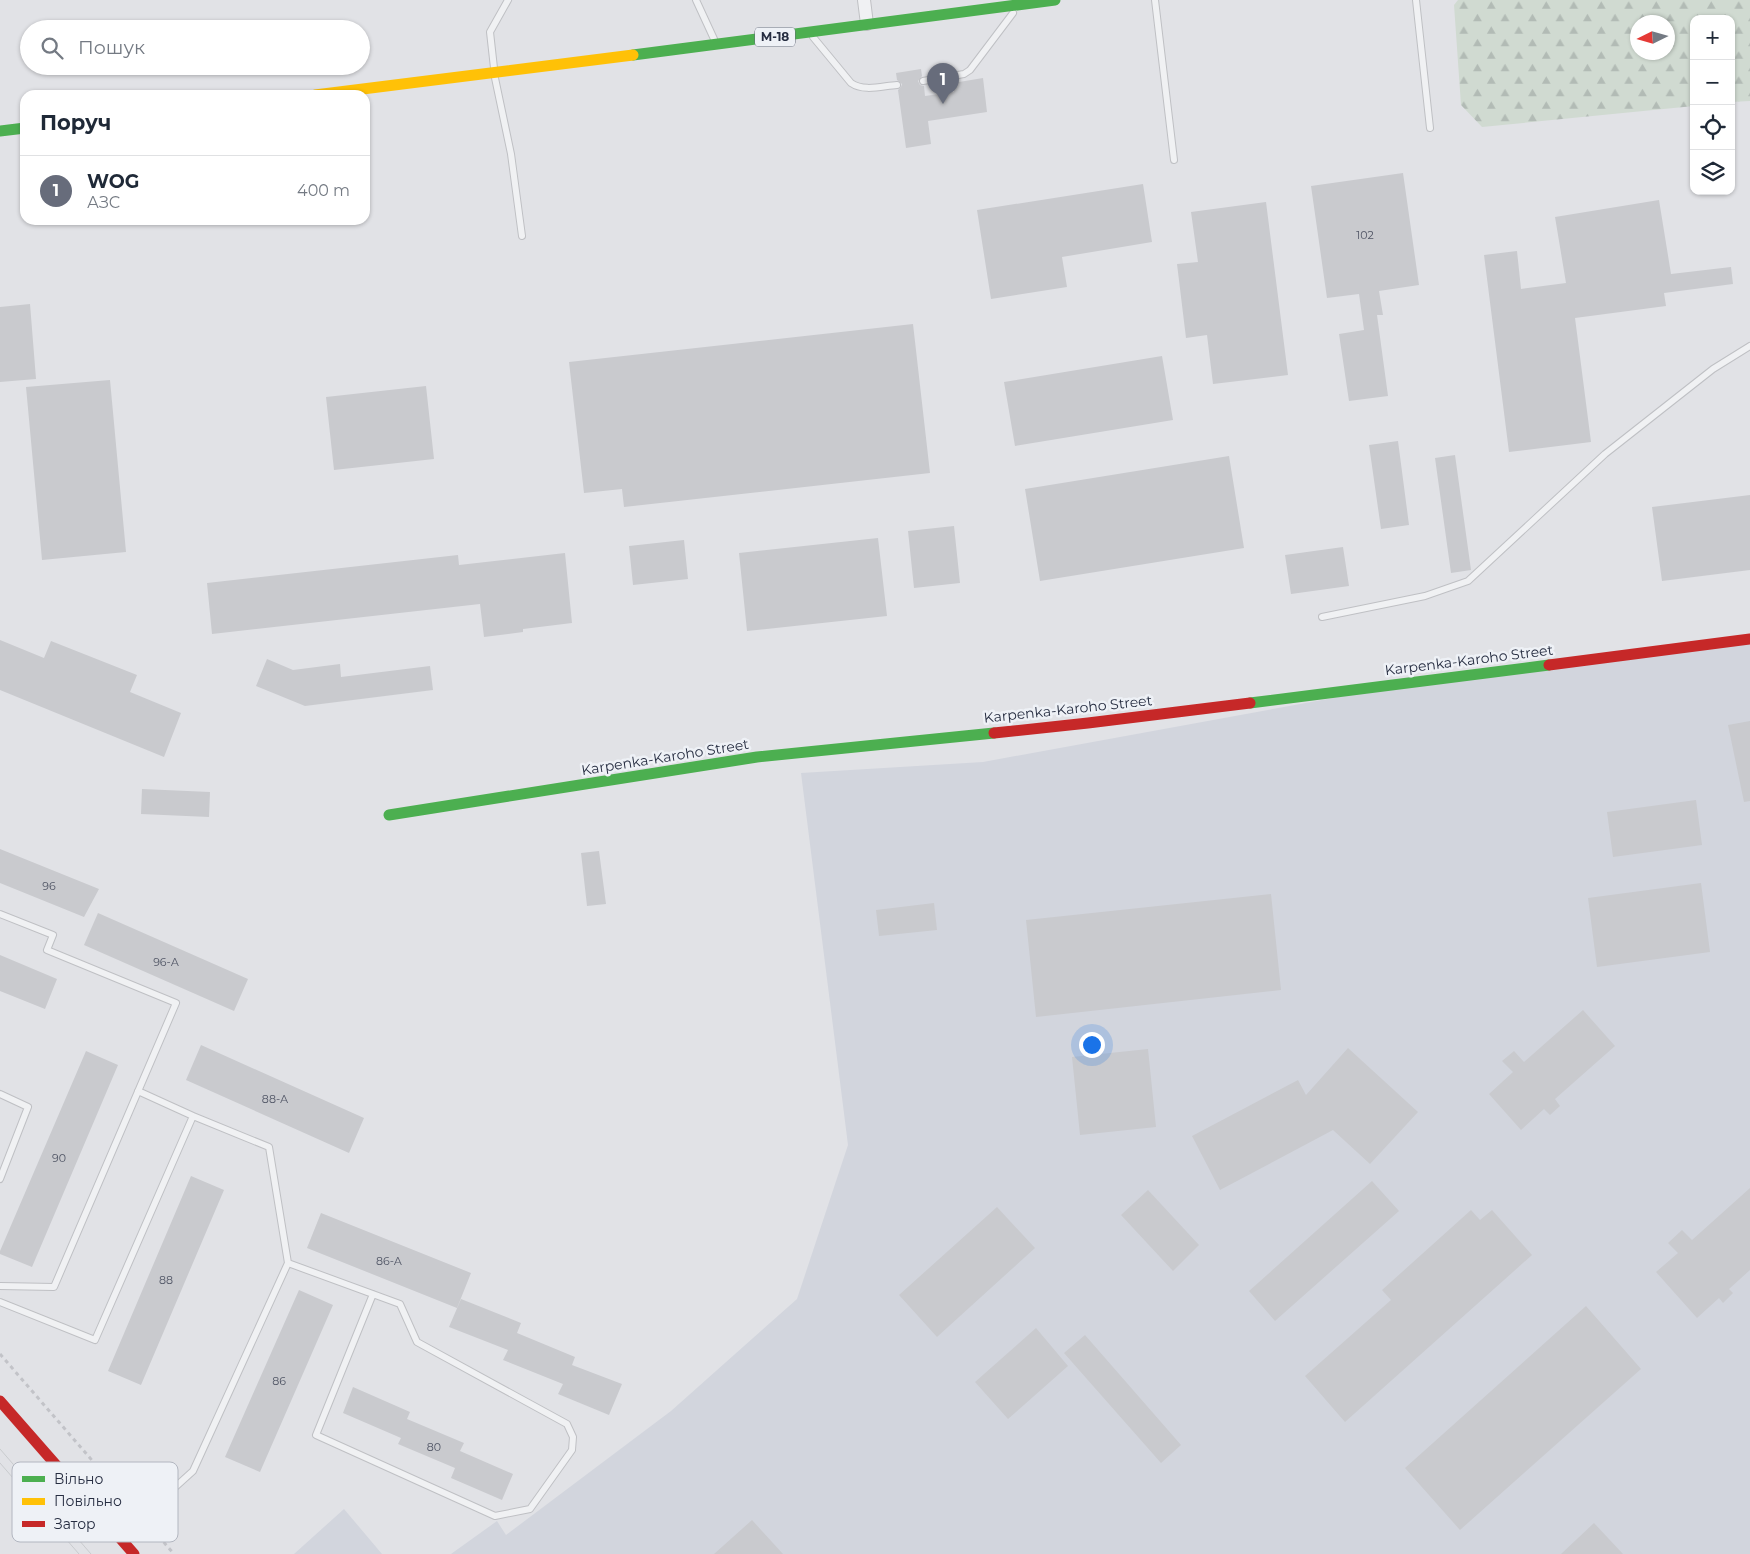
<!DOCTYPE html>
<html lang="uk">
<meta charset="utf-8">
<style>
:root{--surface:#fff;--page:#f2f2f3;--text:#1f2937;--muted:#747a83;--line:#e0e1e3;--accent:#676c7b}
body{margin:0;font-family:Montserrat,sans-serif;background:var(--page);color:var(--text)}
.controls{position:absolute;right:15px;top:15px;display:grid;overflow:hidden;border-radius:10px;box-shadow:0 1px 4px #0004}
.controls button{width:45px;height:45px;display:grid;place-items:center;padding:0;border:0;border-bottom:1px solid var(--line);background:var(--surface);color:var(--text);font:25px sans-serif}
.compass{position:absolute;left:1630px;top:15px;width:45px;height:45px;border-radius:50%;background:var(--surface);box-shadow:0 1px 4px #0004;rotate:265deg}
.you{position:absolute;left:1091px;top:1044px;width:18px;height:18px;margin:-12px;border:4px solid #fff;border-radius:50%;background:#1a73e8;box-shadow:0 0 0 8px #1a73e833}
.badge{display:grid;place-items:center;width:32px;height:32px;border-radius:50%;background:var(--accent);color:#fff;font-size:16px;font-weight:700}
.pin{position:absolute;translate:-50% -41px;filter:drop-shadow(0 1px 2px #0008)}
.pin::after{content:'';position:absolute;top:26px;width:18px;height:15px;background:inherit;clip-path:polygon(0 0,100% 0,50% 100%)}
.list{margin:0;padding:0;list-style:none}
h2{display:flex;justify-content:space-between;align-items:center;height:65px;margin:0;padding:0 20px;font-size:21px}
h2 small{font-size:16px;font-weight:400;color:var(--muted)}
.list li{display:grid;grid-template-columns:32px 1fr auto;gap:15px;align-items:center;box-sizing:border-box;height:70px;padding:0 20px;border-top:1px solid var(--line)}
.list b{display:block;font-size:19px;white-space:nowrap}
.list p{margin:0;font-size:16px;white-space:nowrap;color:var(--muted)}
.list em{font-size:16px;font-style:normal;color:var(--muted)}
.icon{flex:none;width:28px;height:28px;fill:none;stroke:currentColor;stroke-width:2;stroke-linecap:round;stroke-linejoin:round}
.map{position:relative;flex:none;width:1750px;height:1554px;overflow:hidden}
.search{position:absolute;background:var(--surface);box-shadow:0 1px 4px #0004;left:20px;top:20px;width:350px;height:55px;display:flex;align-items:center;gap:12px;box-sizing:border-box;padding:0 18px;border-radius:28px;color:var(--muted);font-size:19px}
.panel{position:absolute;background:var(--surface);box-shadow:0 1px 4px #0004;left:20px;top:90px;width:350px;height:135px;border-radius:15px}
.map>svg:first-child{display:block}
.built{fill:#d2d5dd}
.forest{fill:url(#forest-firs);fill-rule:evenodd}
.building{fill:#c9cace}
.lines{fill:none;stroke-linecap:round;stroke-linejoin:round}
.lane-casing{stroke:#bfc0c4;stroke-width:8}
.street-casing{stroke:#bfc0c4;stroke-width:14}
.path{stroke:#c2c3c8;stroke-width:3;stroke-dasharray:4 4;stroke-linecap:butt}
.lane{stroke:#f0f1f3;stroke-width:6}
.street{stroke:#f0f1f3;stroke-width:12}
.fast{stroke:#4caf50;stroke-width:11}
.slow{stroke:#ffc107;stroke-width:11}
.jam{stroke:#c62828;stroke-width:11}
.tram{stroke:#c9cbce;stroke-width:1}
.labels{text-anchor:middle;stroke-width:5;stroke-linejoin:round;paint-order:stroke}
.number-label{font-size:11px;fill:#505565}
.shield{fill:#eef1f6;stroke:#626877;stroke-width:1}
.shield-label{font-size:12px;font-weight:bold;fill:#262d41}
.street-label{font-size:14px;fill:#262d41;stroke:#eef1f6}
.key{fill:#eef1f6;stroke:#b2b6c0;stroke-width:1}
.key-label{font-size:14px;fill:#262d41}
</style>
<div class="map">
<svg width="1750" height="1554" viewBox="0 0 1750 1554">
<defs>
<pattern id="forest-firs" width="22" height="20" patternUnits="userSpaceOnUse" patternTransform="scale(1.25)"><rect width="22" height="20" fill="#d0dad1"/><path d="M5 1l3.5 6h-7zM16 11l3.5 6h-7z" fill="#b2bbb5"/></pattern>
</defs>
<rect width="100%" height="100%" fill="#e1e2e6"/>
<!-- built -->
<path class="built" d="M 1750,636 L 1750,1554 L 451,1554 L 497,1521 L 506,1535 L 671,1411 L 797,1299 L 848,1145 L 801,773 L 983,762 L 1514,665 Z
M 344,1509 L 382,1554 L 294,1554 Z"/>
<!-- forest -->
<path class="forest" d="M 1458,0 L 1750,0 L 1750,101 L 1731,102 L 1731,19 L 1694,19 L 1694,106 L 1482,127 L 1461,105 L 1454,5 ZM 1638,22 L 1668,22 L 1668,52 L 1638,52 Z"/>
<!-- building -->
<path class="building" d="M 921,69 L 922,76 L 918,81 L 920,85 L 924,86 L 925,96 L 954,92 L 953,83 L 983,78 L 987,112 L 928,121 L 931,144 L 906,148 L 898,90 L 901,87 L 902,84 L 897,80 L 896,73 Z
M 1403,173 L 1419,285 L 1379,291 L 1383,315 L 1377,315 L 1388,396 L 1349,401 L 1339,334 L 1364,330 L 1359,294 L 1327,298 L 1311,186 Z
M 1143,184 L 1152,242 L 1062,257 L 1067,287 L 991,299 L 977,210 Z
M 1659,200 L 1671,274 L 1731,267 L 1733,284 L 1664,293 L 1666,306 L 1575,318 L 1591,442 L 1509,452 L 1484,255 L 1517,251 L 1521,289 L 1566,283 L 1555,217 Z
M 1266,202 L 1288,375 L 1213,384 L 1207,335 L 1186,338 L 1177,264 L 1198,262 L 1191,212 Z
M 30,304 L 36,379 L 0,382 L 0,307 Z
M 913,324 L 930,473 L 624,507 L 622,489 L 584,493 L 569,362 Z
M 1162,356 L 1173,420 L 1015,446 L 1004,382 Z
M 110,380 L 126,552 L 42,560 L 26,387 Z
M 426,386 L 434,459 L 334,470 L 326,397 Z
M 1398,441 L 1409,525 L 1381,529 L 1369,445 Z
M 1455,455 L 1471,570 L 1451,573 L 1435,458 Z
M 1229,456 L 1244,548 L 1040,581 L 1025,489 Z
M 1750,495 L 1750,570 L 1662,581 L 1652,507 Z
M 954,526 L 960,583 L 914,588 L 908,531 Z
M 878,538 L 887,616 L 747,631 L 739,553 Z
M 684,540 L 688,579 L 633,585 L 629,546 Z
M 1343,547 L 1349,586 L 1291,594 L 1285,555 Z
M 565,553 L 572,623 L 523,629 L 523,632 L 484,637 L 480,604 L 212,634 L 207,583 L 458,555 L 459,565 Z
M 0,640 L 44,658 L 51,641 L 137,675 L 130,692 L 181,713 L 164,757 L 0,690 Z
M 267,659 L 293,670 L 340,664 L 341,677 L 430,666 L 433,690 L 305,706 L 256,686 Z
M 1750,721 L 1750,801 L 1744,802 L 1728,725 Z
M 142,789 L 210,792 L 209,817 L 141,814 Z
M 1696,800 L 1702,845 L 1613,857 L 1607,812 Z
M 0,849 L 99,889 L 84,917 L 0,883 Z
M 599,851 L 606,904 L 587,906 L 581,853 Z
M 1701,883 L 1710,952 L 1597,967 L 1588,898 Z
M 1271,894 L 1281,990 L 1036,1017 L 1026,920 Z
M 934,903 L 937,930 L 879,936 L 876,910 Z
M 98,913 L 248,979 L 234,1011 L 84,945 Z
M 0,955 L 57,979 L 45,1009 L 0,991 Z
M 1583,1010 L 1615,1046 L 1555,1099 L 1560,1106 L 1550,1115 L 1544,1109 L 1521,1130 L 1489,1094 L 1513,1072 L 1502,1061 L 1514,1051 L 1524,1062 Z
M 201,1045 L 364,1118 L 349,1153 L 186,1080 Z
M 1348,1048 L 1418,1112 L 1370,1164 L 1333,1130 L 1220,1190 L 1192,1136 L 1298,1080 L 1306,1095 Z
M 1148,1049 L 1156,1127 L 1080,1135 L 1072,1057 Z
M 86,1051 L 118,1065 L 32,1267 L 0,1254 L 0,1251 Z
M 191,1176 L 224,1190 L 141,1385 L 108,1371 Z
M 1372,1181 L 1399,1211 L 1275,1321 L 1249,1291 Z
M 1750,1188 L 1750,1270 L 1729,1289 L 1733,1293 L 1723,1303 L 1719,1298 L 1697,1318 L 1656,1272 L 1678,1253 L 1668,1243 L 1682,1230 L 1692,1240 Z
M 1148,1190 L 1199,1245 L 1173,1271 L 1121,1215 Z
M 997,1207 L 1035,1248 L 937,1337 L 899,1295 Z
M 1471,1210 L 1480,1220 L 1492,1210 L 1532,1255 L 1345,1422 L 1305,1376 L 1391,1300 L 1382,1290 Z
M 321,1213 L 471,1273 L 457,1308 L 307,1248 Z
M 299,1290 L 333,1305 L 260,1472 L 225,1457 Z
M 461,1299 L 521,1323 L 517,1333 L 575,1357 L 572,1365 L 622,1384 L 609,1415 L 558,1394 L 563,1384 L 503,1360 L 508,1350 L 449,1327 Z
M 1586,1306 L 1641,1369 L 1460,1530 L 1405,1468 Z
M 1036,1328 L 1068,1366 L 1008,1419 L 975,1382 Z
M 1085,1335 L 1181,1445 L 1161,1463 L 1064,1353 Z
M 353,1387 L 410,1412 L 407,1419 L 464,1443 L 460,1451 L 513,1474 L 502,1500 L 451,1478 L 455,1468 L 398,1444 L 401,1438 L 343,1413 Z
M 752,1520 L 783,1554 L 714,1554 Z
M 1594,1523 L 1623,1554 L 1561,1554 Z"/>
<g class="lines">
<defs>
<path id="lane" d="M 696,0 L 714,39
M 1155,0 L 1174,160
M 1416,0 L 1430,128
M 813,37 L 851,83 C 864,92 882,86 897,85
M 494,68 L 490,32 L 508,0
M 495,78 L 511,154 L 522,236
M 923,81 L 964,74 L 970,70 L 1013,13
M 1322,617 L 1425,596 L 1468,581 L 1605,454 L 1713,369 L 1750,346
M 0,914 L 53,935 L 47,950 L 176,1003 L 54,1287 L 0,1286
M 0,1094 L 28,1107 L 0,1179
M 288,1263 L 400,1304 L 417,1342 L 567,1424 L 573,1437 L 572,1450 L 530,1509 L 495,1516 L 316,1435 L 373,1294
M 0,1302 L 95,1340 L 193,1116 L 138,1091
M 120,1537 L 193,1471 L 288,1263 L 269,1147 L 193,1116"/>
<path id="street" d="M 864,0 L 867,24"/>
</defs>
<!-- lane casing -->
<use href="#lane" class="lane-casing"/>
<!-- street casing -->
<use href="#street" class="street-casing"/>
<!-- path -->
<path class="path" d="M 0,1354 L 135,1510
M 148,1524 L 174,1554"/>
<!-- lane -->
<use href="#lane" class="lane"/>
<!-- street -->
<use href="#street" class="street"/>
<!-- fast -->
<path class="fast" d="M 633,55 L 1055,0
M 0,131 L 25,128
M 1250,703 L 1549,665
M 389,815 L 757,757 L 994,733"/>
<!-- slow -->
<path class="slow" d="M 315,95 L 633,55"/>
<!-- jam -->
<path class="jam" d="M 1549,665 L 1750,639
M 994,733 L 1088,723 L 1250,703
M 0,1401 L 134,1554"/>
<!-- tram -->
<path class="tram" d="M 0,1449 L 91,1554
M 0,1463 L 79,1554"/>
</g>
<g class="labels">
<!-- number labels -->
<g class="number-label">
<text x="1365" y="239">102</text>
<text x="49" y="890">96</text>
<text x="166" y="966">96-А</text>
<text x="275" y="1103">88-А</text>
<text x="59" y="1162">90</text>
<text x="389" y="1265">86-А</text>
<text x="166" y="1284">88</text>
<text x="279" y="1385">86</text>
<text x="434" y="1451">80</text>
</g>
<!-- shield labels -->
<rect class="shield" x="755" y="27.5" width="40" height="19" rx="4"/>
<g class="shield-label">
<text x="775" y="41">М-18</text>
</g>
<!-- street labels -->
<g class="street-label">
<text transform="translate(1469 660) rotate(-7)" y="5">Karpenka-Karoho Street</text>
<text transform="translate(1068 709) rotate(-6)" y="5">Karpenka-Karoho Street</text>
<text transform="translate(665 757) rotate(-9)" y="5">Karpenka-Karoho Street</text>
</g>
</g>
<!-- legend -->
<rect x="12" y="1462" width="166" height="80" rx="8" class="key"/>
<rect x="22" y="1476" width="23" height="6" fill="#4caf50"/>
<rect x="22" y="1498" width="23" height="7" fill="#ffc107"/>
<rect x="22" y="1521" width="23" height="6" fill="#c62828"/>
<g class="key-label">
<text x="54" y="1484">Вільно</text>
<text x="54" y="1506">Повільно</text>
<text x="54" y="1529">Затор</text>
</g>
</svg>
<div class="controls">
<button>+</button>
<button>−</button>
<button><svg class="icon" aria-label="locate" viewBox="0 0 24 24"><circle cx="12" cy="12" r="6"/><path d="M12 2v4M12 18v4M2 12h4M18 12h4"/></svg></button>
<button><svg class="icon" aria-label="layers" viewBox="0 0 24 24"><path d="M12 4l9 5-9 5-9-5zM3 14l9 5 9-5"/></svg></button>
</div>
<svg class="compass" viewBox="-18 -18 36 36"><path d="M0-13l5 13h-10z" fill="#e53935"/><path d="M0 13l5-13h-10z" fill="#747a83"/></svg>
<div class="you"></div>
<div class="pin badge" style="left:943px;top:104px">1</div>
<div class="search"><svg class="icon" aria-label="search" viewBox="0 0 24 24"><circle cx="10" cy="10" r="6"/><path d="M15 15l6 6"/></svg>Пошук</div>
<section class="panel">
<h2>Поруч<small></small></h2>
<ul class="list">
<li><span class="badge">1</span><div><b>WOG</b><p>АЗС</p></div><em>400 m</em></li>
</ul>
</section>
</div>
